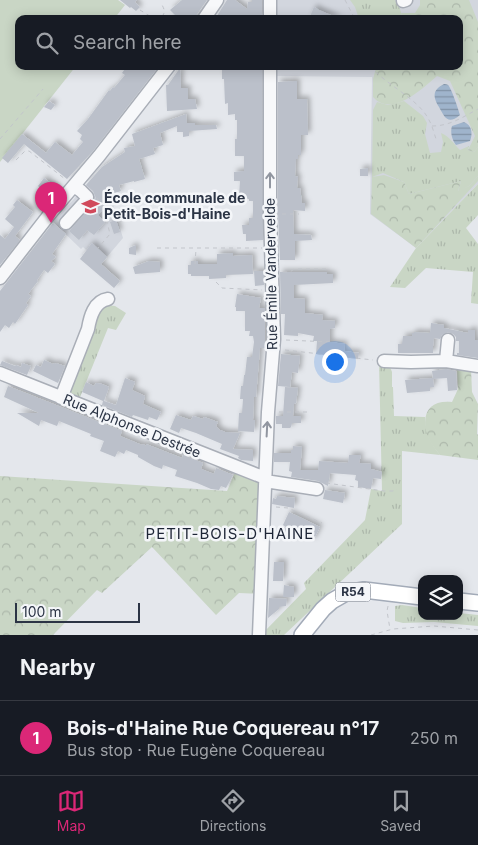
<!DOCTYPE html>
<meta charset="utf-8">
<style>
:root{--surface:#171b24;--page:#20242c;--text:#f1f3f6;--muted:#9ea1a6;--line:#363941;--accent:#db2777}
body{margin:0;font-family:Inter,sans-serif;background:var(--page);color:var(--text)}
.controls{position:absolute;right:15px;bottom:15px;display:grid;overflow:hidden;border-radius:10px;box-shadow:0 2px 12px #0003}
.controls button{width:45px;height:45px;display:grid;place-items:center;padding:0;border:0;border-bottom:1px solid var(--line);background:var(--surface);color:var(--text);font:25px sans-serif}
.scale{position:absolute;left:15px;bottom:12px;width:125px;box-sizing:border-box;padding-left:5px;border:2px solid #2b3445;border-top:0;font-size:14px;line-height:18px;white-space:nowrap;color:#2b3445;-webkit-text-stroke:4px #f4f6f9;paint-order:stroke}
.you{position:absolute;left:334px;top:361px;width:18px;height:18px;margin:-12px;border:4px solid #fff;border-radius:50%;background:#1a73e8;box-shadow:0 0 0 8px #1a73e833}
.badge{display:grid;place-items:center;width:32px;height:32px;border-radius:50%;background:var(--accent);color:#fff;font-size:16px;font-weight:700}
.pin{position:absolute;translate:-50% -41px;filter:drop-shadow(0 1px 2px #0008)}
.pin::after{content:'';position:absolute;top:26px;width:18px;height:15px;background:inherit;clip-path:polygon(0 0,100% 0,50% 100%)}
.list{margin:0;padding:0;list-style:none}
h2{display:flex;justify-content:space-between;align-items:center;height:65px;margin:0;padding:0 20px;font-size:21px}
h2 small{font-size:16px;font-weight:400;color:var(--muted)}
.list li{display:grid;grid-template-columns:32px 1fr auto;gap:15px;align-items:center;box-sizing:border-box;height:75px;padding:0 20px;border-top:1px solid var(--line)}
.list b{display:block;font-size:19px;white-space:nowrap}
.list p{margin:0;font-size:16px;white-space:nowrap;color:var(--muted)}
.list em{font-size:16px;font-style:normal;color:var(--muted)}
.icon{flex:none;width:28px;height:28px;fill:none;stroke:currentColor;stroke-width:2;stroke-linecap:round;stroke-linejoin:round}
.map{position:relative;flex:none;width:478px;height:635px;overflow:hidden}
.search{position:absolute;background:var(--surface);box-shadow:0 2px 12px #0003;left:15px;right:15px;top:15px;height:55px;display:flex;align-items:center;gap:12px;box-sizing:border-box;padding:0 18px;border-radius:10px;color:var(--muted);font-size:19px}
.sheet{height:140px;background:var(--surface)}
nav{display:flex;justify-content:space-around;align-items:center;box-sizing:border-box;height:70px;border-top:1px solid var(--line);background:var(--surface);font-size:14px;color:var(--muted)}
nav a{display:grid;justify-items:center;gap:2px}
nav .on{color:var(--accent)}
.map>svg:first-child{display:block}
.built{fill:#d2d6de}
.grass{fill:url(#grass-tufts)}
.forest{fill:url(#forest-crowns)}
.pitch{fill:#c9d6c5}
.water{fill:url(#water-rules)}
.building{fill:#bbc0ca;filter:url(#shadow)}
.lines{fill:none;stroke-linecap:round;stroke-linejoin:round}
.minor-casing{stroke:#a9aeb7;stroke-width:15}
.major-casing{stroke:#a3abb8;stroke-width:18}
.path{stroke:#c2c5cb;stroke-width:1;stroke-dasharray:4 4;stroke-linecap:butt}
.minor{stroke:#f7f8fa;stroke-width:12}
.major{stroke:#fff;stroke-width:15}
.oneway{stroke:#9196a0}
.labels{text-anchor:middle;stroke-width:5;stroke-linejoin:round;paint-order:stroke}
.shield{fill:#f4f6f9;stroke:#676e7b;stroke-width:1}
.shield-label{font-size:12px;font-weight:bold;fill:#2b3445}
.poi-label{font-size:14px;font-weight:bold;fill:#2b3445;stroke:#f4f6f9;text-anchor:start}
.street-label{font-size:14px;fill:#2b3445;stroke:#f4f6f9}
.neighbourhood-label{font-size:15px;letter-spacing:1px;fill:#1d2536;stroke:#f4f6f9}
</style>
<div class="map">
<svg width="478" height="635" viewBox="0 0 478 635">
<defs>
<pattern id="grass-tufts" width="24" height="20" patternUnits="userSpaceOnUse" patternTransform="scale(1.25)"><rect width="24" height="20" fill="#c9d6c5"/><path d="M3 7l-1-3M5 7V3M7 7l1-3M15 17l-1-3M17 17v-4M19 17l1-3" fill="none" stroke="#adb8ab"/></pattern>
<pattern id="forest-crowns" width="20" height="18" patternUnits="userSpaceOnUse" patternTransform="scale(1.25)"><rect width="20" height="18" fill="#c9d6c5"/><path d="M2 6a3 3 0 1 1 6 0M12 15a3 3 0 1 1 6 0" fill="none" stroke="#adb8ab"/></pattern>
<pattern id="water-rules" width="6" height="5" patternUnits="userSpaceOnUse" patternTransform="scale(1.25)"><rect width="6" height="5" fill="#9fb4cc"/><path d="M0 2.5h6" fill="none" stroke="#8293a7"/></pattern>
<filter id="shadow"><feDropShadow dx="3" dy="-3" stdDeviation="2.5" flood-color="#0004"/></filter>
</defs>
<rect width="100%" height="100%" fill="#e4e7ec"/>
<!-- built -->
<path class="built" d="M 275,0 L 478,0 L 478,184 L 416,248 L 370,214 L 372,77 L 275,76 L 275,66 L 459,66 L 459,19 L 275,19 Z
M 102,168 L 123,238 L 101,264 L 83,247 L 81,249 L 53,222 Z"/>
<!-- grass -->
<path class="grass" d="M 350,0 L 395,0 L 400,9 L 403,19 L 359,19 L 355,7 Z
M 404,101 L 423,116 L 427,123 L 425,134 L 430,153 L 441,152 L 443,142 L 441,133 C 450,137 453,143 460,150 L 469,146 L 468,150 L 474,152 L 478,147 L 478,176 L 469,186 L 458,192 L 461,181 L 409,194 L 404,182 L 383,173 L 372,177 L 373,110 L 377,102 L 388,105 Z
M 478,184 L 478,215 L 466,228 L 478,244 L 478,304 L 471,303 L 473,272 L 426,268 L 405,288 L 390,287 L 416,248 Z
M 105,305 L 115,306 L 126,313 L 116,330 L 108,328 L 78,402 L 66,398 L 92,317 Z
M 379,363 L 390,367 L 392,372 L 392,387 L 393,387 L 394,416 L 425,417 C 426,434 429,441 440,455 L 402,451 L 402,524 L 284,635 L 263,635 L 263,633 L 306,589 L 304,583 L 365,520 L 371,489 L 382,491 Z
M 402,605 L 422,608 L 422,616 L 459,616 L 459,613 L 478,615 L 478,626 L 434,622 L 403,623 L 395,621 L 395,606 Z"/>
<!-- forest -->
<path class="forest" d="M 420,0 L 469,0 L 478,22 L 478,147 L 474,152 L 468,150 L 475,136 L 450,81 L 437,76 C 422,89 392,118 373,97 L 373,79 L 376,68 L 381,66 L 459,66 L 459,19 L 403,19 L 401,13 L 415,13 L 420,5 Z
M 384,175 L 404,182 L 409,194 L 461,181 L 458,191 L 469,186 L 478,176 L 478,181 L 416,248 L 371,214 L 372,177 Z
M 457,369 L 471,369 L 472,392 L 478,404 L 477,434 L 478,435 L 478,460 L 440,455 C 434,448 428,440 426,431 C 422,410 432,400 452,402 L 458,389 Z
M 237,468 L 265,478 L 261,594 L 239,593 L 216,615 L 152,547 L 102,593 L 97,590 L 53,635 L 0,635 L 0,476 L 227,491 Z"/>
<!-- pitch -->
<path class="pitch" d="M 0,0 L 118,0 L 125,5 L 114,19 L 19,19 L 19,66 L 76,66 L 0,162 Z"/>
<!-- water -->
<path class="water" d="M 444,84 C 445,84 447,84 448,85 C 451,87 459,111 460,115 C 448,125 445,118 439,107 C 433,97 432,90 444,84 Z
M 464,122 C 472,125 473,134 470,141 L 456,145 C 452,140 450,132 452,126 Z"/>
<!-- building -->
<path class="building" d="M 120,0 L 137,0 L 135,2 L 140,7 L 136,11 L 131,7 L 130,8 Z
M 182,0 L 207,0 L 197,14 L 196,19 L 170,19 L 175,15 L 170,10 Z
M 227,0 L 235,0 L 247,9 L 248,2 L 252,2 L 252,0 L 262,0 L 262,18 L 230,18 L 232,19 L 215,19 Z
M 314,7 L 319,10 L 340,19 L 309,19 Z
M 127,66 L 159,66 L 93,151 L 67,179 L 24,144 L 8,163 L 2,158 L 22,134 L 46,153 L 55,142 L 72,155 L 83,142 L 80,139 L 82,135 L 77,131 L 88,119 L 109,90 L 110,91 L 113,87 L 114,88 L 125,75 L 122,73 Z
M 242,66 L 262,66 L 263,240 L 246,241 L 246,234 L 243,234 L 242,225 L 249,225 L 249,218 L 253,218 L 253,201 L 249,201 L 249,199 L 241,199 L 241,196 L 239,196 L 240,181 L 234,181 L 234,172 L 244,171 L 244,156 L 235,156 L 235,139 L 237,139 L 237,120 L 235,120 L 235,114 L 228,115 L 228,103 L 225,104 L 224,79 L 222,79 L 222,70 L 242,70 Z
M 180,68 L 181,88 L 188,88 L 188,99 L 195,99 L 197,109 L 167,111 L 166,85 L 168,85 Z
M 297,81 L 297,99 L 307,99 L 308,135 L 301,135 L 301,155 L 298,155 L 298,159 L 296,159 L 295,176 L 298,177 L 297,188 L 300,188 L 302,203 L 305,203 L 305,211 L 293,210 L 294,234 L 311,235 L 312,240 L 295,241 L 295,260 L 280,260 L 278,214 L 278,82 Z
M 49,101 L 55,105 L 51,110 L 44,107 Z
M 186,114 L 187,123 L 195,123 L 195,125 L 216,125 L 217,129 L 189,131 L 189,136 L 183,137 L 183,132 L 177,132 L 177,126 L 160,133 L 163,145 L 153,148 L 155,154 L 139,159 L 145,179 L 134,182 L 134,181 L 119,185 L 121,191 L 109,195 L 112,205 L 105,207 L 98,215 L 105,222 L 94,235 L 87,230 L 79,240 L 69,231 L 72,228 L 92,206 L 96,198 L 93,191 L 86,185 L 102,167 L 125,152 L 124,148 L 135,146 L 132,134 Z
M 368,168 L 368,176 L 360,176 L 360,169 Z
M 44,178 L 56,187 L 49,195 L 38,186 Z
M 17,200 L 33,212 L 15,236 L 20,240 L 0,265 L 0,235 L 5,239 L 14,227 L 5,219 L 15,207 L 13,205 Z
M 116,220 L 120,232 L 114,234 L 110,222 Z
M 53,223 L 66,234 L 52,254 L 56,257 L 51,261 L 55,264 L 48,273 L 44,270 L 37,280 L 38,281 L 28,294 L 31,296 L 26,303 L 28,305 L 15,324 L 13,322 L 9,328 L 5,325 L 0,332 L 0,291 Z
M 92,243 L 107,257 L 101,264 L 120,281 L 114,288 L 80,259 Z
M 136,245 L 136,255 L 129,254 L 129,248 Z
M 233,253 L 233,256 L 252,255 L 253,274 L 226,275 L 226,278 L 209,279 L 209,276 L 191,276 L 191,274 L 188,274 L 188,265 L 191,265 L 191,261 L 198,261 L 198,264 L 217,264 L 217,254 Z
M 149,261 L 160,262 L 160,272 L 135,274 L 133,267 Z
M 254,271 L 264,271 L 264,285 L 255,286 Z
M 280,272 L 327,272 L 327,274 L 333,274 L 333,283 L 294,285 L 294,298 L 305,299 L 305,313 L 323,315 L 322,320 L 335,321 L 335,328 L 330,329 L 330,342 L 345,344 L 344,351 L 359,353 L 358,359 L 316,354 L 317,341 L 313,341 L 314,336 L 298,333 L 298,336 L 284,335 L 285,314 L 281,314 Z
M 237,294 L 261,298 L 259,308 L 265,308 L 265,348 L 260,348 L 256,397 L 254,397 L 253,420 L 255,420 L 254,432 L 238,431 L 239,413 L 242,413 L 243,399 L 240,399 L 241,386 L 243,386 L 244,375 L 245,375 L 247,357 L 252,357 L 254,342 L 253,336 L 249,336 L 250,331 L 245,331 L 245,311 L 236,311 L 236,307 L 235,307 Z
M 431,323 L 444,325 L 444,328 L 468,333 L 468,330 L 475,330 L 475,340 L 478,340 L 478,358 L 457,355 L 457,353 L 459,353 L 459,341 L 456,341 L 456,337 L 453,334 L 448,332 L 442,335 L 440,339 L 434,338 L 433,346 L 433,353 L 398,353 L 398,344 L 402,344 L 403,336 L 412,336 L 412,333 L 414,333 L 414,332 L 430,333 Z
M 281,354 L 300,356 L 298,373 L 292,372 L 290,387 L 278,386 Z
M 44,360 L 53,364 L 54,363 L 56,364 L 56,363 L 65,366 L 58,383 L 33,371 L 36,365 L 41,367 Z
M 2,361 L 15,366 L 16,365 L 21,367 L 22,363 L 31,366 L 27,375 L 0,365 Z
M 446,369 L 456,371 L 457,390 L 448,391 L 447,378 L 433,379 L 434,387 L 430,387 L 430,391 L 407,393 L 405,380 L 433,378 L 432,371 Z
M 125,378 L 135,382 L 132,390 L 145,396 L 143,404 L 161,412 L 157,420 L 149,417 L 148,420 L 133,415 L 132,417 L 102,405 L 103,401 L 82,392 L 86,382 L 94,386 L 96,383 L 102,384 L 109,387 L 104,401 L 116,405 Z
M 8,386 L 122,431 L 120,436 L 142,445 L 143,444 L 146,446 L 146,444 L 182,458 L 183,455 L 203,463 L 201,469 L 214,474 L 216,468 L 233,475 L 226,488 L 221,486 L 219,490 L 211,489 L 197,483 L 175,476 L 177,470 L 163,465 L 162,469 L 154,466 L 138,457 L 138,455 L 126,450 L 124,454 L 118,451 L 115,457 L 100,451 L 104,441 L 90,436 L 91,434 L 59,421 L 57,426 L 41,420 L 39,426 L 17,413 L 39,413 L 4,397 Z
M 285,387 L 298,388 L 296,403 L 294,404 L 293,416 L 301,416 L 301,423 L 292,423 L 291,427 L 290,428 L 282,428 L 282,424 L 276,424 L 276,416 L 283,416 Z
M 176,415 L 191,420 L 193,416 L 203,419 L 204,417 L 218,422 L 216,426 L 220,430 L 225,432 L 240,433 L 233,449 L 253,450 L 253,461 L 241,460 L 238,458 L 239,456 L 220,449 L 222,444 L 196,433 L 181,428 L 179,433 L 170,429 Z
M 293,446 L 302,447 L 300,470 L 318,470 L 319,461 L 348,463 L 349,455 L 361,455 L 359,463 L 371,464 L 371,469 L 382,472 L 381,479 L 373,478 L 371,489 L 358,487 L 358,481 L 355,480 L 356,475 L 330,473 L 328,486 L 318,481 L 291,477 L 292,472 L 289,471 L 290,462 L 274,462 L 274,453 L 291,453 L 291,450 L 293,450 Z
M 325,490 L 345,493 L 343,503 L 323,499 Z
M 277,496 L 295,498 L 294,508 L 272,504 L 273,498 L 276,499 Z
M 289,512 L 320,527 L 313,541 L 293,532 L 291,537 L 282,534 L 286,527 L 283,525 Z
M 274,562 L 284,562 L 283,581 L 273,581 Z
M 284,585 L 294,587 L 294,597 L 283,597 Z
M 269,598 L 287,599 L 286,606 L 279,607 L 279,609 L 268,618 Z"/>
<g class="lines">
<defs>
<path id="minor" d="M 270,0 L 270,19
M 403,0 L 403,1 L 406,0
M 204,19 L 217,0
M 66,223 L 86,201 L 87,197 L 81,191 L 74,186
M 0,278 L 49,215 L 99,156 L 169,66
M 384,361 L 411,362 L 446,361 L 478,366
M 446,361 L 448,340
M 0,373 L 265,478
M 61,398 L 88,329 C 90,317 94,301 108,299
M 265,481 L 317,489
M 259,635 L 268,412 L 274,339 L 270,214 L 270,66"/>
<path id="major" d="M 459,601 L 478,603
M 302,635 L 323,609 L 332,601 L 346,593 L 364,590 L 422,597"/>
</defs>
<!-- minor casing -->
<use href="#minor" class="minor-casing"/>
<!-- major casing -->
<use href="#major" class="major-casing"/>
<!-- path -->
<path class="path" d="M 345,0 L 355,19
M 140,10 C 145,13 157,23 163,15 C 166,11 163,7 161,3
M 370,66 C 386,85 419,99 429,120 C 432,125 434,133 436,139
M 432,126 C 450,126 463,117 478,109
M 0,139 L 43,89
M 16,160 L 25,151 L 29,151 L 65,179
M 97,198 L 104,209 L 110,234 L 98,248
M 282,214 L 299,214
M 157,248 L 262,248
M 195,264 L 196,249
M 283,272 L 290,272 L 294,269 L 327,269
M 216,282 L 222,288 L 262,290
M 286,340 L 330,342
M 285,350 L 373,360
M 279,412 L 310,412
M 326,483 L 384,491 L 393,491 L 397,489
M 276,507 L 288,508 L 322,523
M 388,606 L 387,611 L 390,629
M 371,635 L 393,629 L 434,626 L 478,630"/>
<!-- minor -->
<use href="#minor" class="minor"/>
<!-- major -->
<use href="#major" class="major"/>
</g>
<!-- one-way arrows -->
<defs><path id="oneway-shaft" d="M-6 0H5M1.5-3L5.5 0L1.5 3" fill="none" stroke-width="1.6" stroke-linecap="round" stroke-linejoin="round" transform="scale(1.25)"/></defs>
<g class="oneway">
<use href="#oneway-shaft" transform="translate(270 180) rotate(-90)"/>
<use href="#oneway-shaft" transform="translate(267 429) rotate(-87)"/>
</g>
<!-- icons -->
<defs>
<symbol id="school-bare" viewBox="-9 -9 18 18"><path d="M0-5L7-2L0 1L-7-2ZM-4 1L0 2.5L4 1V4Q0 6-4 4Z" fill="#d1495b" stroke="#f4f6f9" stroke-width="2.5" paint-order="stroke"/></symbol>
</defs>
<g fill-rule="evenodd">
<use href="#school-bare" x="78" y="194" width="25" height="25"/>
</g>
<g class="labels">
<!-- shield labels -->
<rect class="shield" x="335.5" y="582.5" width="35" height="19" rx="4"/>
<g class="shield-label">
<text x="353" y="596">R54</text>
</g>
<!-- poi labels -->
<g class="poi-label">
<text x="104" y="203">École communale de<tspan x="104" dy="16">Petit-Bois-d'Haine</tspan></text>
</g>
<!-- street labels -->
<g class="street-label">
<text transform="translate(271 274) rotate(-91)" y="5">Rue Émile Vandervelde</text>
<text transform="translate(132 426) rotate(22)" y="5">Rue Alphonse Destrée</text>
</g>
<!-- neighbourhood labels -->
<g class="neighbourhood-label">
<text x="230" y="539">PETIT-BOIS-D'HAINE</text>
</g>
</g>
</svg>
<div class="controls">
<button><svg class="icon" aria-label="layers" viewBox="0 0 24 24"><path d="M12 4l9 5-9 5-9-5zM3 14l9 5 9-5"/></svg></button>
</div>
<div class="scale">100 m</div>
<div class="you"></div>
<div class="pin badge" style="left:51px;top:223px">1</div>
<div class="search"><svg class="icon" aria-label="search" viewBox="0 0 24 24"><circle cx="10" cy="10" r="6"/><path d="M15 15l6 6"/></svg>Search here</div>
</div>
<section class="sheet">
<h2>Nearby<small></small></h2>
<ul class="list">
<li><span class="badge">1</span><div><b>Bois-d'Haine Rue Coquereau n°17</b><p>Bus stop · Rue Eugène Coquereau</p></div><em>250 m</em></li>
</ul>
</section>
<nav>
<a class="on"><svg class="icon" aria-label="map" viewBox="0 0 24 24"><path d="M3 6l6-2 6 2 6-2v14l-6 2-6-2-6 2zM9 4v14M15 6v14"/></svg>Map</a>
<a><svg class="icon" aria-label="directions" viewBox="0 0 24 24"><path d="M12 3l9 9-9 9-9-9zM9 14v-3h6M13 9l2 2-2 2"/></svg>Directions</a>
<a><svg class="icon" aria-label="saved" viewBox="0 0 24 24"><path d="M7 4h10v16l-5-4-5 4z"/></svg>Saved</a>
</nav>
